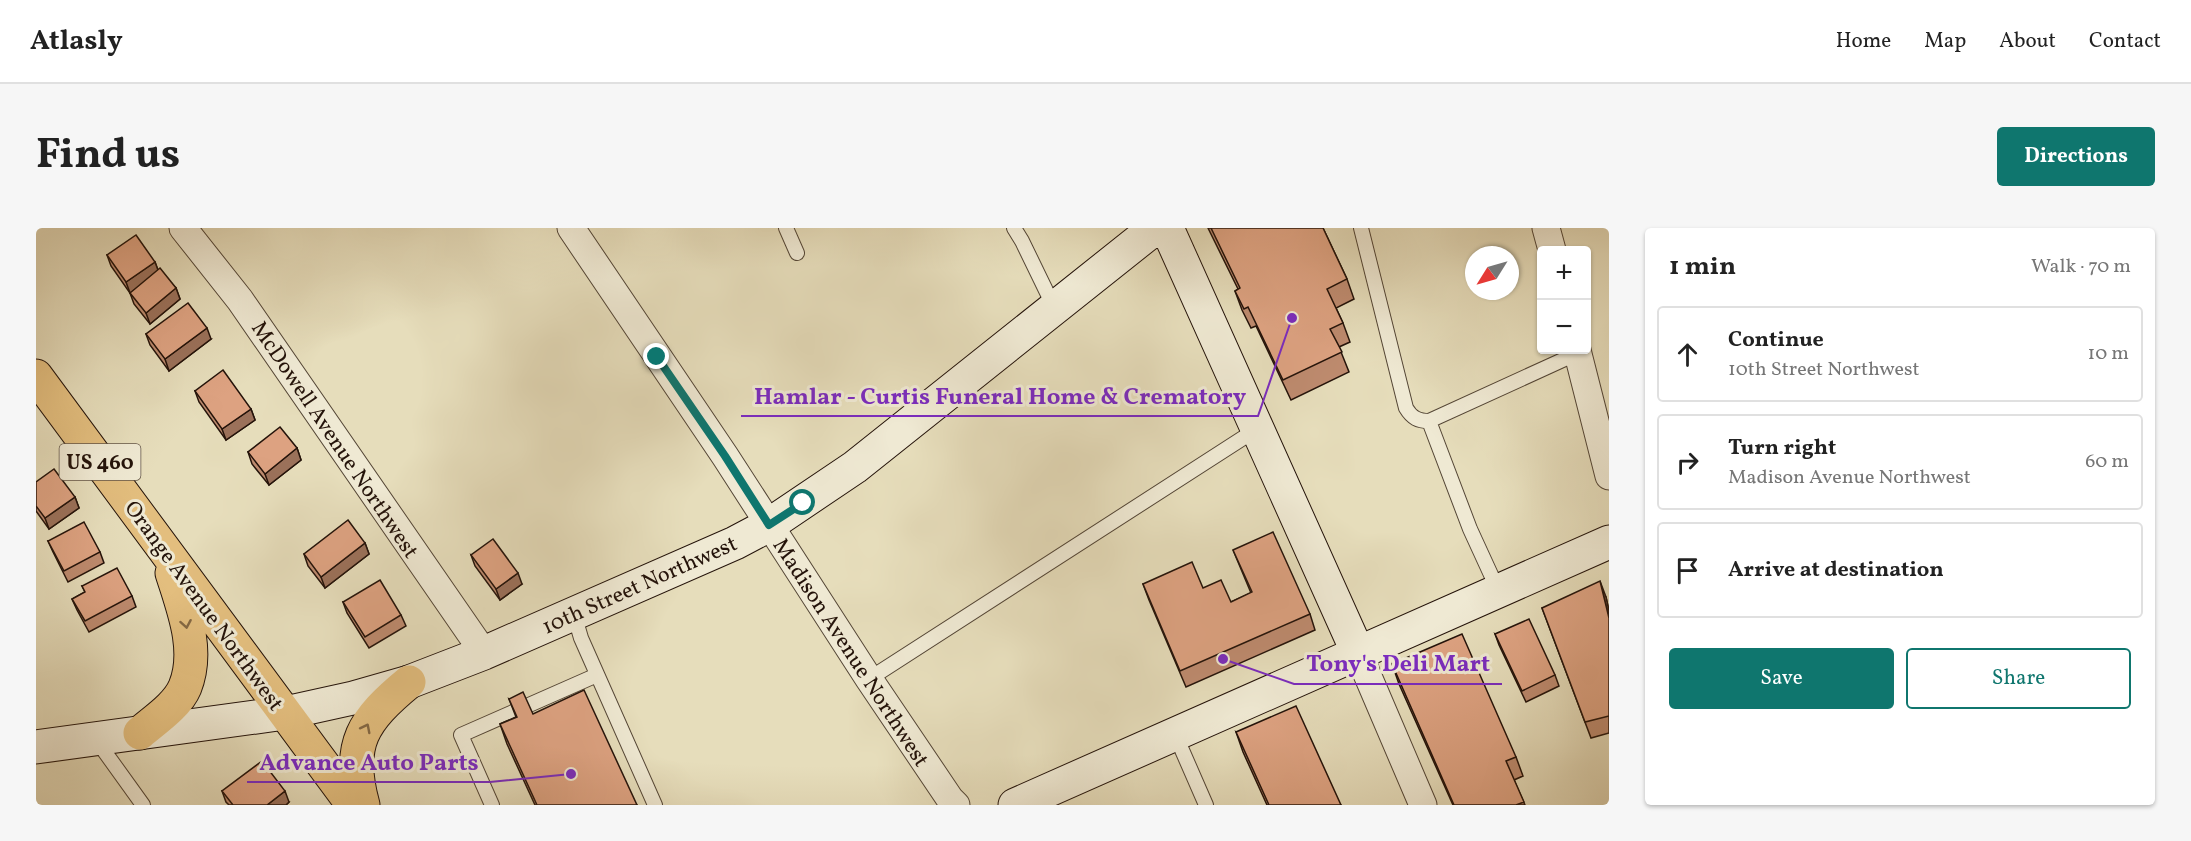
<!DOCTYPE html>
<meta charset="utf-8">
<style>
:root{--surface:#fff;--page:#f6f6f6;--text:#222;--muted:#767676;--line:#e0e0e0;--accent:#0f766e}
body{margin:0;font-family:Vollkorn,serif;background:var(--page);color:var(--text)}
.controls{position:absolute;right:18px;top:18px;display:grid;overflow:hidden;border-radius:6px;box-shadow:0 2px 4px #0004}
.controls button{width:54px;height:54px;display:grid;place-items:center;padding:0;border:0;border-bottom:2px solid var(--line);background:var(--surface);color:var(--text);font:30px sans-serif}
.compass{position:absolute;left:1429px;top:18px;width:54px;height:54px;border-radius:50%;background:var(--surface);box-shadow:0 2px 4px #0004;rotate:233deg}
.stop{position:absolute;width:18px;height:18px;margin:-14px;border:4px solid #0f766e;border-radius:50%;background:#fff}
.stop.end{background:#0f766e;border-color:#fff;box-shadow:0 2px 6px #0008}
.list{margin:0;padding:0;list-style:none}
h2{display:flex;justify-content:space-between;align-items:center;height:78px;margin:0;padding:0 24px;font-size:26px}
h2 small{font-size:20px;font-weight:400;color:var(--muted)}
.list li{display:grid;grid-template-columns:39px 1fr auto;gap:18px;align-items:center;box-sizing:border-box;height:96px;margin:0 12px 12px;padding:0 12px;border:2px solid var(--line);border-radius:6px}
.list b{display:block;font-size:22px;white-space:nowrap}
.list p{margin:0;font-size:20px;white-space:nowrap;color:var(--muted)}
.list em{font-size:20px;font-style:normal;color:var(--muted)}
.actions{display:flex;gap:12px;padding:18px 24px}
.actions a{flex:1;padding:14px 0;border:2px solid var(--accent);border-radius:6px;text-align:center;font-size:21px;color:var(--accent)}
.actions .main{background:var(--accent);color:#fff}
.icon{flex:none;width:33px;height:33px;fill:none;stroke:currentColor;stroke-width:2;stroke-linecap:round;stroke-linejoin:round}
.map{position:relative;flex:none;width:1573px;height:577px;overflow:hidden;border-radius:6px}
header{display:flex;align-items:center;gap:36px;box-sizing:border-box;height:84px;padding:0 30px;background:var(--surface);border-bottom:2px solid var(--line)}
header strong{font-size:28px}
nav{display:flex;gap:33px;margin-inline-start:auto;font-size:21px}
.intro{display:flex;align-items:center;justify-content:space-between;box-sizing:border-box;height:144px;padding:0 36px}
h1{margin:0;font-size:42px}
.button{padding:15px 27px;border-radius:6px;background:var(--accent);color:#fff;font-size:21px;font-weight:700}
main{display:flex;gap:36px;padding:0 36px}
aside{flex:1;background:var(--surface);border-radius:6px;box-shadow:0 2px 4px #0004}
.map>svg:first-child{display:block}
.lines{fill:none;stroke-linecap:round;stroke-linejoin:round}
.lane-casing{stroke:#544636;stroke-width:16}
.street-casing{stroke:#544636;stroke-width:29}
.secondary-casing{stroke:#24130a;stroke-width:35}
.primary-casing{stroke:#24130a;stroke-width:35}
.lane{stroke:#efe9d3;stroke-width:14}
.street{stroke:#efe9d3;stroke-width:27}
.secondary{stroke:#efe9d3;stroke-width:33}
.primary{stroke:#e3be7e;stroke-width:33}
.wall{fill:#be8b6f;stroke:#24130a;stroke-width:1.5}
.shaded-wall{fill:#9b715a;stroke:#24130a;stroke-width:1.5}
.building{fill:#dda281;stroke:#24130a;stroke-width:1.5}
.oneway{stroke:#846844}
.route{stroke:#0f766e;stroke-width:8}
.labels{text-anchor:middle;stroke-width:6;stroke-linejoin:round;paint-order:stroke}
.shield{fill:#efe9d3;stroke:#615346;stroke-width:1.5}
.shield-label{font-size:21px;font-weight:bold;fill:#24130a}
.street-label{font-size:22px;fill:#24130a;stroke:#efe9d3}
.leader{fill:none;stroke:#7b2cbf;stroke-width:2}
.callout-dot{fill:#7b2cbf;stroke:#efe9d3;stroke-width:2}
.callout-label{font-size:24px;text-anchor:middle;font-weight:bold;fill:#7b2cbf;stroke:#efe9d3;stroke-width:6;stroke-linejoin:round;paint-order:stroke}
</style>
<header>
<strong>Atlasly</strong>
<nav><a>Home</a><a>Map</a><a>About</a><a>Contact</a></nav>
</header>
<div class="intro"><h1>Find us</h1><a class="button">Directions</a></div>
<main>
<div class="map">
<svg width="1573" height="577" viewBox="0 0 1573 577">
<rect width="100%" height="100%" fill="#e6ddbb"/>
<filter id="stains"><feTurbulence type="fractalNoise" baseFrequency=".00333" numOctaves="4"/><feColorMatrix values="0 0 0 0 .2 0 0 0 0 .09 0 0 0 0 .02 0 0 0 .5 -.17"/></filter>
<radialGradient id="worn" r=".72"><stop offset=".6" stop-color="#630" stop-opacity="0"/><stop offset="1" stop-color="#630" stop-opacity=".3"/></radialGradient>
<g class="lines">
<defs>
<path id="lane" d="M 750,0 L 761,25
M 978,0 L 986,13 L 1018,79
M 1325,0 L 1370,180 C 1376,190 1382,193 1393,193 L 1434,301 L 1462,362
M 1393,193 L 1542,125
M 538,386 L 545,410 L 619,577
M 833,451 L 1221,201
M 1139,506 L 1170,577
M 61,513 L 107,577
M 456,577 L 425,507 L 561,447"/>
<path id="street" d="M 147,0 L 204,72 L 448,425
M 535,0 L 689,228 L 833,451 L 914,571 L 920,577
M 1510,0 L 1516,22
M 1541,122 L 1573,248
M 1322,425 L 1387,577"/>
<path id="secondary" d="M 1131,0 L 1322,425
M 0,519 L 249,485 L 317,470 L 373,454 L 448,425 L 699,315 L 733,297 L 819,239 L 1119,0
M 979,577 L 1573,314"/>
<path id="primary" d="M 0,148 L 317,577
M 104,505 C 119,492 141,478 149,459 C 164,422 147,380 136,345
M 327,577 C 310,516 327,492 373,454"/>
</defs>
<!-- lane casing -->
<use href="#lane" class="lane-casing"/>
<!-- street casing -->
<use href="#street" class="street-casing"/>
<!-- secondary casing -->
<use href="#secondary" class="secondary-casing"/>
<!-- primary casing -->
<use href="#primary" class="primary-casing"/>
<!-- lane -->
<use href="#lane" class="lane"/>
<!-- street -->
<use href="#street" class="street"/>
<!-- secondary -->
<use href="#secondary" class="secondary"/>
<!-- primary -->
<use href="#primary" class="primary"/>
</g>
<!-- wall -->
<path class="wall" d="M 1172,0 L 1287,0 L 1311,51 L 1318,71 L 1300,80 L 1307,95 L 1314,114 L 1303,119 L 1313,144 L 1255,172 L 1220,98 L 1215,100 L 1206,82 L 1199,63 L 1202,61 Z
M 71,27 L 119,34 L 122,42 L 140,60 L 144,71 L 114,96 L 98,76 L 94,65 L 75,38 Z
M 110,106 L 175,111 L 133,143 L 114,117 Z
M 159,163 L 215,181 L 219,192 L 190,212 L 163,174 Z
M 261,220 L 265,232 L 233,257 L 216,236 L 212,224 Z
M 0,254 L 39,269 L 43,280 L 13,301 L 0,283 Z
M 12,313 L 64,324 L 68,335 L 32,354 L 17,324 Z
M 329,315 L 333,326 L 289,360 L 272,338 L 268,326 Z
M 1197,322 L 1274,386 L 1279,402 L 1150,459 L 1113,372 L 1107,356 L 1167,360 L 1195,374 L 1215,365 Z
M 435,327 L 486,356 L 464,372 L 439,338 Z
M 46,358 L 96,368 L 100,379 L 53,404 L 41,382 L 36,371 L 49,364 Z
M 1570,369 L 1573,383 L 1573,505 L 1555,510 L 1506,380 Z
M 307,374 L 365,387 L 370,398 L 333,420 L 311,385 Z
M 1459,406 L 1519,447 L 1523,458 L 1490,474 L 1463,417 Z
M 1356,436 L 1480,529 L 1487,548 L 1478,552 L 1489,577 L 1417,577 L 1363,456 Z
M 473,471 L 497,486 L 601,577 L 499,577 L 471,516 L 464,496 L 480,489 Z
M 1200,504 L 1305,577 L 1231,577 L 1207,524 Z
M 186,563 L 253,574 L 250,577 L 193,577 L 190,574 Z"/>
<!-- shaded-wall -->
<path class="shaded-wall" d="M 119,34 L 123,45 L 94,65 L 90,54 Z
M 140,60 L 144,71 L 114,96 L 110,85 Z
M 171,100 L 175,111 L 133,143 L 129,131 Z
M 215,181 L 219,192 L 190,212 L 186,201 Z
M 261,220 L 265,232 L 233,257 L 229,246 Z
M 39,269 L 43,280 L 13,301 L 9,290 Z
M 329,315 L 333,326 L 289,360 L 285,349 Z
M 482,345 L 486,356 L 464,372 L 460,361 Z
M 1564,353 L 1570,369 L 1573,383 L 1573,390 Z
M 249,563 L 253,574 L 250,577 L 231,577 Z"/>
<!-- building -->
<path class="building" d="M 1175,0 L 1287,0 L 1311,51 L 1291,61 L 1307,95 L 1294,101 L 1306,124 L 1247,152 L 1212,79 L 1208,81 L 1199,63 L 1204,60 Z
M 100,7 L 119,34 L 90,54 L 71,27 Z
M 124,40 L 140,60 L 110,85 L 94,65 Z
M 152,75 L 171,100 L 129,131 L 110,106 Z
M 187,142 L 215,181 L 186,201 L 159,163 Z
M 244,199 L 261,220 L 229,246 L 212,224 Z
M 18,241 L 39,269 L 9,290 L 0,278 L 0,254 Z
M 312,292 L 329,315 L 285,349 L 268,326 Z
M 48,294 L 64,324 L 28,343 L 12,313 Z
M 1237,304 L 1274,386 L 1144,443 L 1107,356 L 1156,334 L 1167,360 L 1185,352 L 1195,374 L 1216,364 L 1197,322 Z
M 457,311 L 482,345 L 460,361 L 435,327 Z
M 81,340 L 96,368 L 49,393 L 36,371 L 49,364 L 46,358 Z
M 344,352 L 365,387 L 329,409 L 307,374 Z
M 1564,353 L 1573,390 L 1573,488 L 1549,494 L 1506,380 Z
M 1493,391 L 1519,447 L 1486,463 L 1459,406 Z
M 1426,406 L 1480,529 L 1470,533 L 1488,574 L 1480,577 L 1418,577 L 1356,436 Z
M 548,462 L 601,577 L 501,577 L 464,496 L 481,489 L 473,471 L 487,464 L 497,486 Z
M 1260,478 L 1305,577 L 1233,577 L 1200,504 Z
M 226,533 L 249,563 L 231,577 L 197,577 L 186,563 Z"/>
<!-- one-way arrows -->
<defs><path id="oneway-chevron" d="M-2-3.5L2.5 0L-2 3.5" fill="none" stroke-width="1.6" stroke-linecap="round" stroke-linejoin="round" transform="scale(1.5)"/></defs>
<g class="oneway">
<use href="#oneway-chevron" transform="translate(150 396) rotate(80)"/>
<use href="#oneway-chevron" transform="translate(330 500) rotate(-63)"/>
</g>
<g class="lines">
<!-- route -->
<path class="route" d="M 621,129 L 689,228 L 733,297 L 767,275"/>
</g>
<g class="labels">
<!-- shield labels -->
<rect class="shield" x="23.5" y="216" width="81" height="36" rx="4.5"/>
<g class="shield-label">
<text x="64" y="241">US 460</text>
</g>
<!-- street labels -->
<g class="street-label">
<text transform="translate(300 211) rotate(56)" y="8">McDowell Avenue Northwest</text>
<text transform="translate(603 356) rotate(-24)" y="8">10th Street Northwest</text>
<text transform="translate(169 377) rotate(54)" y="8">Orange Avenue Northwest</text>
<text transform="translate(816 424) rotate(57)" y="8">Madison Avenue Northwest</text>
</g>
</g>
<!-- callouts -->
<path class="leader" d="M1256 90L1222 188H705M1187 431L1258 456H1466M535 546L454 554H211"/>
<g class="callout-dot">
<circle cx="1256" cy="90" r="6"/>
<circle cx="1187" cy="431" r="6"/>
<circle cx="535" cy="546" r="6"/>
</g>
<g class="callout-label">
<text x="964" y="176">Hamlar - Curtis Funeral Home &amp; Crematory</text>
<text x="1362" y="443">Tony's Deli Mart</text>
<text x="333" y="542">Advance Auto Parts</text>
</g>
<rect width="100%" height="100%" filter="url(#stains)"/>
<rect width="100%" height="100%" fill="url(#worn)"/>
</svg>
<div class="controls">
<button>+</button>
<button>−</button>
</div>
<svg class="compass" viewBox="-18 -18 36 36"><path d="M0-13l5 13h-10z" fill="#e53935"/><path d="M0 13l5-13h-10z" fill="#767676"/></svg>
<div class="stop" style="left:767px;top:275px"></div>
<div class="stop end" style="left:621px;top:129px"></div>
</div>
<aside>
<h2>1 min<small>Walk · 70 m</small></h2>
<ul class="list">
<li><svg class="icon" aria-label="ahead" viewBox="0 0 24 24"><path d="M12 20V5M6 11l6-6 6 6"/></svg><div><b>Continue</b><p>10th Street Northwest</p></div><em>10 m</em></li>
<li><svg class="icon" aria-label="right" viewBox="0 0 24 24"><path d="M7 20v-9h11M14 6l5 5-5 5"/></svg><div><b>Turn right</b><p>Madison Avenue Northwest</p></div><em>60 m</em></li>
<li><svg class="icon" aria-label="arrive" viewBox="0 0 24 24"><path d="M6 21V4h12l-3 4 3 4H6"/></svg><div><b>Arrive at destination</b></div></li>
</ul>
<div class="actions"><a class="main">Save</a><a>Share</a></div>
</aside>
</main>
